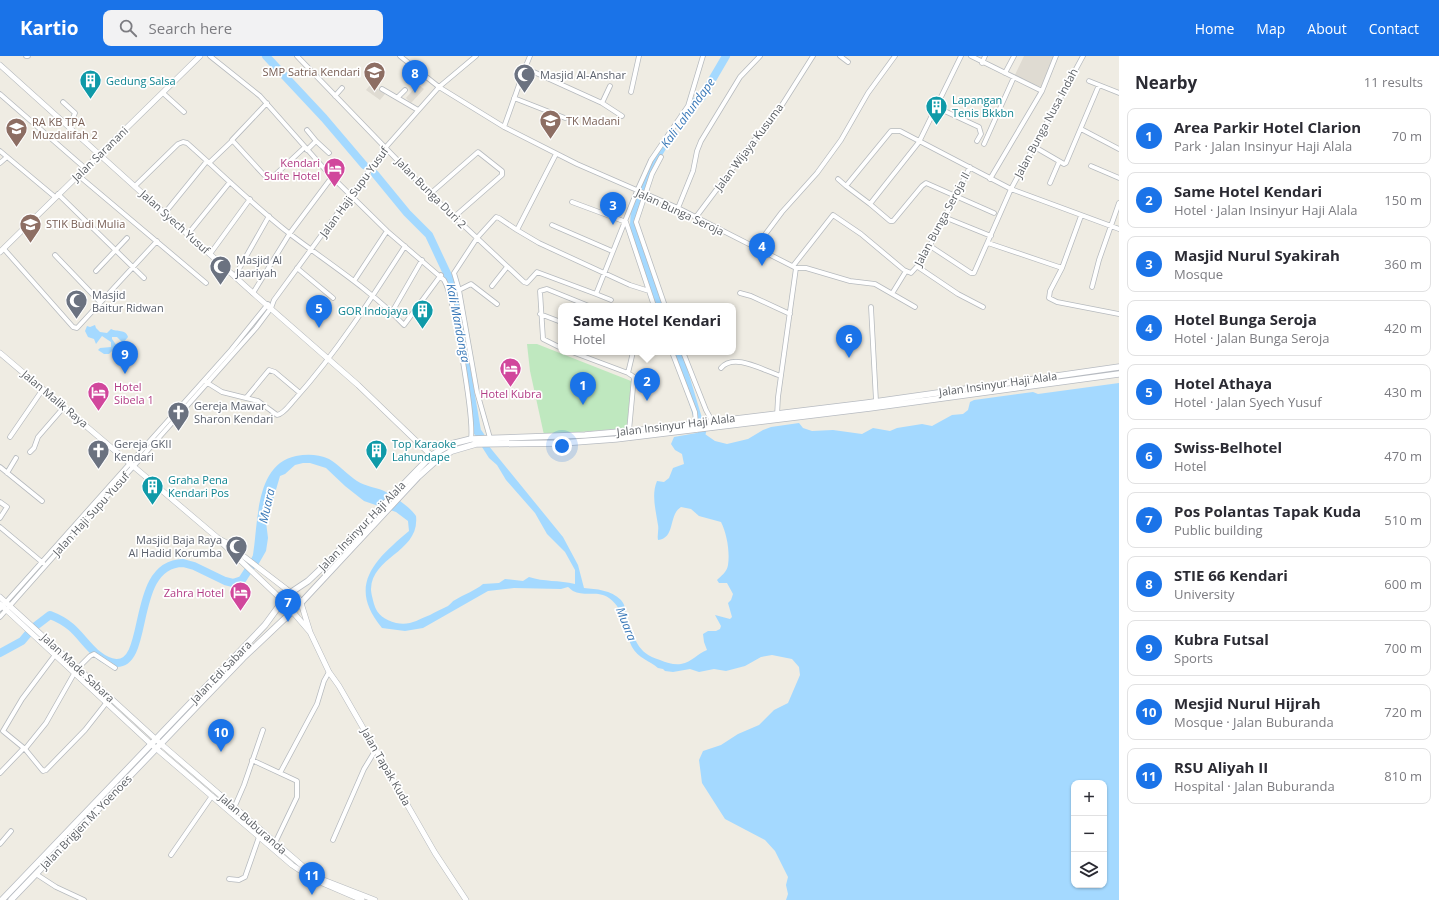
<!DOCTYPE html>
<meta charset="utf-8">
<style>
:root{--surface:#fff;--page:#f2f2f3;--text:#2b2b33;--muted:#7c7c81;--line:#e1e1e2;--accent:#1a73e8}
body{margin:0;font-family:"Open Sans",sans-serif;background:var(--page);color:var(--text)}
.controls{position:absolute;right:12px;bottom:12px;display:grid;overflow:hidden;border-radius:8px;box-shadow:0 1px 3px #0004}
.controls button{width:36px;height:36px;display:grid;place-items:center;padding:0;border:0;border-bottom:1px solid var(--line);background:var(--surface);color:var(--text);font:20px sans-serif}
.you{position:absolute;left:562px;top:390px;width:14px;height:14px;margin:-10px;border:3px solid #fff;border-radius:50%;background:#1a73e8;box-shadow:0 0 0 6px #1a73e833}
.badge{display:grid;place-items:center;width:26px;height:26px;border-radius:50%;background:var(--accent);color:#fff;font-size:13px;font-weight:700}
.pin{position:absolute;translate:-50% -33px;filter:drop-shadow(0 1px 2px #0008)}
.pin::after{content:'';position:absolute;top:21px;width:14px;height:12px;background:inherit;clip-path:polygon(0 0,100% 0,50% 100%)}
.popup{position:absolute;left:558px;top:247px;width:178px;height:52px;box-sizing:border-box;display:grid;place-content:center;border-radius:8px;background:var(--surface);filter:drop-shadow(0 1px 3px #0005);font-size:13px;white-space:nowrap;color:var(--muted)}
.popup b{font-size:15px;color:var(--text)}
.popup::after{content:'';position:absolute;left:50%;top:100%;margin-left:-8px;border:8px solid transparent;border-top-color:var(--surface)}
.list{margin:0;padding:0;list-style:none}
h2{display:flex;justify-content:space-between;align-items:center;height:52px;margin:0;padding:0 16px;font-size:17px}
h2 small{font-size:13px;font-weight:400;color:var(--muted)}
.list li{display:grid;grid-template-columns:26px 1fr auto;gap:12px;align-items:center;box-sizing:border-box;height:56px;margin:0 8px 8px;padding:0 8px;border:1px solid var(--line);border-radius:8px}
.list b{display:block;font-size:15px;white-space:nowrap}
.list p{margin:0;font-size:13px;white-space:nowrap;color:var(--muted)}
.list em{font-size:13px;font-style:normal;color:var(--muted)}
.icon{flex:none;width:22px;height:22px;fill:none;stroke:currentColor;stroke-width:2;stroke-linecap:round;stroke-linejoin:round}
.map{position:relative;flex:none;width:1119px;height:844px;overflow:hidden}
header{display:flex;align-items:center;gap:24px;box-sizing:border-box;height:56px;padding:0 20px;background:var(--accent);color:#fff}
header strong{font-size:19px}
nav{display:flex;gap:22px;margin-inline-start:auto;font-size:14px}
.search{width:280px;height:36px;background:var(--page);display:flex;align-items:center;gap:10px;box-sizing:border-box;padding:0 14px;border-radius:8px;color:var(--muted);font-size:15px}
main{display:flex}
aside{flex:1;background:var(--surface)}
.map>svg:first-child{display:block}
.education{fill:#dfdbd2}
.green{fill:#bfe8bf}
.water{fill:#a4d9ff;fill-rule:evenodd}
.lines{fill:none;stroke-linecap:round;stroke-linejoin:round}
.river{stroke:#a4d9ff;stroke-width:8}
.minor-casing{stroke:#b6babe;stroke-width:5.5}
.tertiary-casing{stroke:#b6babe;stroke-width:6}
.secondary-casing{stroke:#b7bbc1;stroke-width:7}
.minor{stroke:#fff;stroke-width:4}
.tertiary{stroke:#fff;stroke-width:5}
.secondary{stroke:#fff;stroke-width:5.5}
.labels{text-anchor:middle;stroke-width:3.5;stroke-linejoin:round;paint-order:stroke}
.education-label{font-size:11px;fill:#785e54;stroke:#fff;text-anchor:start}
.worship-label{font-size:11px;fill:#5b616d;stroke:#fff;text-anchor:start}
.culture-label{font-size:11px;fill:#0d838f;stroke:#fff;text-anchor:start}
.street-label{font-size:11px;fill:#5c6065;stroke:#fff}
.hotel-label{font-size:11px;fill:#b23c85;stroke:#fff;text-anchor:end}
.water-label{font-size:12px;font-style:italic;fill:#3a79b8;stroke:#fff}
</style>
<header>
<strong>Kartio</strong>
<div class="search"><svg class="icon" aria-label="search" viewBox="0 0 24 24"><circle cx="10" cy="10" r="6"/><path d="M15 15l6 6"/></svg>Search here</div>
<nav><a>Home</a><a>Map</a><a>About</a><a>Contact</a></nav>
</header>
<main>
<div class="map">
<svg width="1119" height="844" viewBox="0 0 1119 844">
<rect width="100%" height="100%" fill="#efece3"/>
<!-- education -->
<path class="education" d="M 1024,0 L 1054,0 L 1041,31 L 1014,21 Z
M 371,28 L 385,38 L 380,44 L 366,34 Z
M 418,28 L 424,33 L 411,47 L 406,42 Z"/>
<!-- green -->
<path class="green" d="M 527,288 L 537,288 L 631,325 L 627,372 L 544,379 L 530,315 Z"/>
<!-- water -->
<path class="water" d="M 95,269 L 96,272 L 100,276 L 107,277 L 111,273 C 117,276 126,273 128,281 L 123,287 L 117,281 L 112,281 L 112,283 L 117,290 L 109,298 L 104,298 L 98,294 L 100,292 L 111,291 L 111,286 L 102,280 L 96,288 L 94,283 L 88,281 L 85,275 L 87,270 L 90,271 Z
M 1119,327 L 1119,844 L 786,844 L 788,838 L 786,829 L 788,821 L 775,795 L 765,784 L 725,763 L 702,727 L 699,704 L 703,695 L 721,689 L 738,678 L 759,669 L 774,654 L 788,647 L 800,619 L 799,611 L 792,603 L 772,599 L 761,601 L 745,610 L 726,615 L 714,613 L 699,616 L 690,613 L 673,616 L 665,615 L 663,613 L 658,612 C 650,605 638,602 632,591 C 625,576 625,553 609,542 C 599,534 584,541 573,535 C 571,534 570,532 568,531 L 561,533 L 514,532 L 488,535 L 423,572 L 405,575 L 382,572 C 346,529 376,503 409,475 L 408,465 L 396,456 L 364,445 L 345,430 L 326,412 L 310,407 L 303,407 L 295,409 L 285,418 L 280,420 L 273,444 L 268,450 L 269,458 L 266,466 L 268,482 L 266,495 L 258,509 L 252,504 C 259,471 253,409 296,400 C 307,398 318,398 329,403 C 337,407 349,420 357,425 C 366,431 377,431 386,436 C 395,441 410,451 416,460 C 420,496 372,500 371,533 C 371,537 373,544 374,548 C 377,559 385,564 396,567 C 410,570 417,564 430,559 C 435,556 442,553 448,550 C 451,548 452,545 455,544 C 464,538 475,535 483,528 L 499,527 L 505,523 L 523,525 L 529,521 C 544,526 559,524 575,528 L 575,514 L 565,496 L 547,478 L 535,457 L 506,424 L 497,409 L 489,402 L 482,391 L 488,389 L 563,481 L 578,509 L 584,532 C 596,533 611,534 621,544 C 626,550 625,555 627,561 C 635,582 636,597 660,604 C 667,607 674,609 681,608 C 692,606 698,597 707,594 L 704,586 L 703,578 L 708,575 L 716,575 L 720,573 L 721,570 L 715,559 L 730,563 L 732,561 L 728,547 L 731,544 L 733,538 L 727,527 L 719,527 L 717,524 C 721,520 727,516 728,509 C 730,496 727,478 721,466 L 699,460 L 691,453 L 681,451 C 668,459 676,482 658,484 C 657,479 659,474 658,469 C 656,455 651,439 657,425 L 664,426 L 669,422 L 673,412 L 684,408 L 682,398 L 675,394 L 671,388 L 674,381 L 702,376 L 715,385 L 727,388 L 748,383 L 763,374 L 771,371 L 799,367 L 803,372 L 812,375 L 833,374 L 862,378 L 873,372 L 890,375 L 897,372 L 922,368 L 932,370 L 952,359 L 963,358 L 968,354 L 970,346 L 974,344 L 1033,336 L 1038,338 ZM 1074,727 L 1104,727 L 1104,829 L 1074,829 Z"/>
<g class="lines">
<!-- river -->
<path class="river" d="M 266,0 L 324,62 L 364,109
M 683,60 L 691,49 L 702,41 L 726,0
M 375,118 L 407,157 L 429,179 L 452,228 L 477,375 L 486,388
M 661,250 L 635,179 C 629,145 652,108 669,80
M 678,296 L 702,376
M 0,597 L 22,585 L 33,572 L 50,559 C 58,562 65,566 71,571 C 85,583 96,605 116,607 C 151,609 129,508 183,507 L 194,510 L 225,525 L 233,527 L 242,524 L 257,501"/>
<defs>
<path id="minor" d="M 26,0 L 28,0
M 210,0 L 260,40 L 329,118 L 387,175 L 444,224 C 454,240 474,363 471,383
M 297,0 L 430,138 L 524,226 L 527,227 L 537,216 L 596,238 L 637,135 L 651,104 L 688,50 L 703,0
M 400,0 L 439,31 L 504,71 L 577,108 L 678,152 L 796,212
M 530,0 L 525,12 L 602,47 L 622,60
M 840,0 L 848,6
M 961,0 L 919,86 L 870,148 L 846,130 L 891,75 L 900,75 L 1011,133 L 1119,173
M 971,0 L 1042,35
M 982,7 L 985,0
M 1005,17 L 1014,0
M 1089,25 L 1119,37
M 382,33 L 418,54
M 631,36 L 639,0
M 163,37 L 184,56
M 0,38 L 86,113
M 335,40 L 342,32
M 398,41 L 405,34
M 514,42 L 565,62
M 63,46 L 75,57 L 73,62 L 66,68
M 602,47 L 610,30
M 936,51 L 979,71 L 981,78 L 977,85
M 504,71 L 525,12
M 1081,73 L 1119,93
M 307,74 L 316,85 L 307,94
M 316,85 L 329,97
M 984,88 L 1014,21
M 1033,90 L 1064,108 L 1066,107 L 1099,29
M 0,95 L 55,141
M 556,98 L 517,174 L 539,187 L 630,229 L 649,235
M 661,101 L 652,118 L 636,166 L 665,250
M 0,107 L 7,101
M 209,107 L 232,85
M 1091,110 L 1119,122
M 264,119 L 232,84 L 267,47
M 275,119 L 305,91
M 79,120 L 206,227
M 838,123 L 846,130
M 990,123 L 1042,35 L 1056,0
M 1050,127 L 1059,106
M 135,130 L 178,88 L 183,86 L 187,87 C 221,117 254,150 290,178 C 328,207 371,234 404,269 L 441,219
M 58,138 L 144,222
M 430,138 L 478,96 L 502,115 L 502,119 L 454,161
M 572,146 L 626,166 L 654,250
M 870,148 L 890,165 L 893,165 L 922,130 L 926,127 L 994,157
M 678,152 L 693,115 L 697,95 L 701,85 L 740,21 L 760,0
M 164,158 L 207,105
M 1081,160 L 1062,212 L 1050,235 L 1049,242 L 1057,246 L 1119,258
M 696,161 L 750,89 L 775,60 L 813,0
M 944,161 L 991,180
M 552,169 L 612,195
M 188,178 L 230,126
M 988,187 L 1062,212
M 930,190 L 971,217 L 974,217 L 1011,133 L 1083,0
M 755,192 L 782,156 L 817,117 L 841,84 L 868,37 L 895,0
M 4,193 L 73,271 L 77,272 L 157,185
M 210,198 L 250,143
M 55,199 L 100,246
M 793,210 L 833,159 L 861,178 L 904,214 L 911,217 L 922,205 L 970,111
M 918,211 L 958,238 L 983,251
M 297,212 L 333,242
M 796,212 L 806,212 L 850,225 L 875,228 L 915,251
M 96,215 L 127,182
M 235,220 L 269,160
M 354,225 L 387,175
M 492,230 L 507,211
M 1092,231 L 1099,204 L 1119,147
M 459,234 L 471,228 L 497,248
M 893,236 L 906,215
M 253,237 L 290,177 L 332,121
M 740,237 L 751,240 L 790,258
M 596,238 L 611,244
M 871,251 L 876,345
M 392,256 L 422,204
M 540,258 L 561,266
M 561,292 L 543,283 L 540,235 L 547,233 L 589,250
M 572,296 L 628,317 L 634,321 L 629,375
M 672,296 L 695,356 L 696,367
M 683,296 L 706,354 L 712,365
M 721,312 C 734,296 764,315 781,320
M 628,317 L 633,296
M 206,326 L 222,336 L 246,342
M 300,337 L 275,316 L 269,314 L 246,342 L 258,345 L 277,359 C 284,358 290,348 295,343 C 337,296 371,243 405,190
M 777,360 L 778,341 L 796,212
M 10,381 L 43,333
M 490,382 L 477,336 L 459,234 L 454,217 L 477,182 L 496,161 L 499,162 L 517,174
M 30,396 L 34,392 L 38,381 L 64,351
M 0,411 L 42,445
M 7,417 L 16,402
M 0,446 L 7,451 L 0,462
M 0,471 L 43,507
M 0,553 L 231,294 L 268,248
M 0,561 L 256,272 L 271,252 L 274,244 L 386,91 L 439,31 L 476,0
M 55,599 L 22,643 L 3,675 L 25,693 L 43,715 L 46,714 L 85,674 L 107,646
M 78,612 L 90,600 L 94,598 L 115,612
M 25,693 L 46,667 L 75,616
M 252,704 L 297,725 L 297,741 L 275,787
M 0,717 L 23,693
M 280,717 L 317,648 L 324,625 L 329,616
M 234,752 L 244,729 L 263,674
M 333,784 L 364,713 L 375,695
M 0,788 L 11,775
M 171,799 L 212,740
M 36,818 L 56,831 L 84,844
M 229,823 L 239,824 L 245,821 L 259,781"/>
<path id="tertiary" d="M 0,9 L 253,237 L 358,329 L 437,405
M 0,196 L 200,0
M 0,297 L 219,483 L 225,486 L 290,536
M 219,484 L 283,545
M 0,541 L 161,688 L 305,812 L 321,823 L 375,844
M 301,547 L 310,576
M 0,548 L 151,688 L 292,809 L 313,823 L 362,844
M 292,555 L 310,576 L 329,616 L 339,630 L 435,797 L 466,844"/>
<path id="secondary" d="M 290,536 L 298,542 L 301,547
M 283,545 L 292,555
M 279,551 L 286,555 L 288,559
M 2,844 L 247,588 L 265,569 L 287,539 L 308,525 L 327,507 L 432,399 L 451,388 L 471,383 L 585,379 L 653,373 L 867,347 L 1119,311
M 11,844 L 243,602 L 298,550 L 418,421 L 438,403 L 452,395 L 476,388 L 562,387 L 616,383 L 870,352 L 1119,318"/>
</defs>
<!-- minor casing -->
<use href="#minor" class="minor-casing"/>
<!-- tertiary casing -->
<use href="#tertiary" class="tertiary-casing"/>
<!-- secondary casing -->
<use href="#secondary" class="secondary-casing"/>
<!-- minor -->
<use href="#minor" class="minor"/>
<!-- tertiary -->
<use href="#tertiary" class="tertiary"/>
<!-- secondary -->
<use href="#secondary" class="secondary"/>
</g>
<!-- icons -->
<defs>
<symbol id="school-pin" viewBox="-11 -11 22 30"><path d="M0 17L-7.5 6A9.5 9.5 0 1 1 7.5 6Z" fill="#8d6e63" stroke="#fff"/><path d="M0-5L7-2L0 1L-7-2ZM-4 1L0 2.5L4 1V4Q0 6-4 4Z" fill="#fff"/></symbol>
<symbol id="mosque-pin" viewBox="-11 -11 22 30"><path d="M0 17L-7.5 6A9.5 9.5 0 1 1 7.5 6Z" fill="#6b7280" stroke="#fff"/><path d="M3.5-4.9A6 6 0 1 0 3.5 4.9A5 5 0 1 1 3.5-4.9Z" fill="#fff"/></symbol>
<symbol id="building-pin" viewBox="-11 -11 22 30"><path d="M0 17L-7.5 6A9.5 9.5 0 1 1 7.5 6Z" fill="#0f9aa8" stroke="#fff"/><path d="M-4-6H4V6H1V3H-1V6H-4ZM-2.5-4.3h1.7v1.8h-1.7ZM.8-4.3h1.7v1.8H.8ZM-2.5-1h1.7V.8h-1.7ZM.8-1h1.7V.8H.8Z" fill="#fff"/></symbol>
<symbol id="hotel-pin" viewBox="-11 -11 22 30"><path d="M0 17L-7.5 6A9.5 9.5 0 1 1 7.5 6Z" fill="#d1479c" stroke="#fff"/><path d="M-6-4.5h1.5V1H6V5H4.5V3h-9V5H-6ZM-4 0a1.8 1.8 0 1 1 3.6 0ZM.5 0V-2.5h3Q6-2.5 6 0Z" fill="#fff"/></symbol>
<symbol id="university-pin" viewBox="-11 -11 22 30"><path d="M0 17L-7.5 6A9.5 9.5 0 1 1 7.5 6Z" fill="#8d6e63" stroke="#fff"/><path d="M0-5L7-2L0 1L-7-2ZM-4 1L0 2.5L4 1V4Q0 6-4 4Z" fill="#fff"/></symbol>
<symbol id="church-pin" viewBox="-11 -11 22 30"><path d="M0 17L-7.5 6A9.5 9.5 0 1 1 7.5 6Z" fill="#6b7280" stroke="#fff"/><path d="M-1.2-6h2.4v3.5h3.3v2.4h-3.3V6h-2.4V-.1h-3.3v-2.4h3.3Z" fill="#fff"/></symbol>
</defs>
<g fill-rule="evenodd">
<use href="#school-pin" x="362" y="4" width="25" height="34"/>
<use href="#mosque-pin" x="512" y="6" width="25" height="34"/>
<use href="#building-pin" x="78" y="12" width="25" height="34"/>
<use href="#building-pin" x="924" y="38" width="25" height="34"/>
<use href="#school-pin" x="538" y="52" width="25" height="34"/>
<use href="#school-pin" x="4" y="60" width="25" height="34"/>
<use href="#hotel-pin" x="322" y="100" width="25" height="34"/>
<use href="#university-pin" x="18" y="156" width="25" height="34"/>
<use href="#mosque-pin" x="208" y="198" width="25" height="34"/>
<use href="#mosque-pin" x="64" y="232" width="25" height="34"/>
<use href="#building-pin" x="410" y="242" width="25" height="34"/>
<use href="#hotel-pin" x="498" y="300" width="25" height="34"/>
<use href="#hotel-pin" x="86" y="324" width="25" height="34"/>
<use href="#church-pin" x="166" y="344" width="25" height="34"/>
<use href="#church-pin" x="86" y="382" width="25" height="34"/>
<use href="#building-pin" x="364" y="382" width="25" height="34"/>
<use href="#building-pin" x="140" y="418" width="25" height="34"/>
<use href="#mosque-pin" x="224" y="478" width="25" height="34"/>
<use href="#hotel-pin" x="228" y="524" width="25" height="34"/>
</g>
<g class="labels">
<!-- education labels -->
<g class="education-label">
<text x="360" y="20" text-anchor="end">SMP Satria Kendari</text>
<text x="566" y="69">TK Madani</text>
<text x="32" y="70">RA KB TPA<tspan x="32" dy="13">Muzdalifah 2</tspan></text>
<text x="46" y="172">STIK Budi Mulia</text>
</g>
<!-- worship labels -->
<g class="worship-label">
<text x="540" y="23">Masjid Al-Anshar</text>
<text x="236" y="208">Masjid Al<tspan x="236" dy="13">Jaariyah</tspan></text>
<text x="92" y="243">Masjid<tspan x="92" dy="13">Baitur Ridwan</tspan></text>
<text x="194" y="354">Gereja Mawar<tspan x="194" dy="13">Sharon Kendari</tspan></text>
<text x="114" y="392">Gereja GKII<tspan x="114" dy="13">Kendari</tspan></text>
<text x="222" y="488" text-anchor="end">Masjid Baja Raya<tspan x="222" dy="13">Al Hadid Korumba</tspan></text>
</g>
<!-- culture labels -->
<g class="culture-label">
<text x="106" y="29">Gedung Salsa</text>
<text x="952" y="48">Lapangan<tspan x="952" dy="13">Tenis Bkkbn</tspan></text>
<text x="408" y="259" text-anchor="end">GOR Indojaya</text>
<text x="392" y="392">Top Karaoke<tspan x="392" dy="13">Lahundape</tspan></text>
<text x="168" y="428">Graha Pena<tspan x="168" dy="13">Kendari Pos</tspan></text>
</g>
<!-- street labels -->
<g class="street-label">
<text transform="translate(1046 67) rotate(-62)" y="4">Jalan Bunga Nusa Indah</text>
<text transform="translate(749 91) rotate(-53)" y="4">Jalan Wijaya Kusuma</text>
<text transform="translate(100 98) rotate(-44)" y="4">Jalan Saranani</text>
<text transform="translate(354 136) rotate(-54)" y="4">Jalan Haji Supu Yusuf</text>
<text transform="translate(431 137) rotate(45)" y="4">Jalan Bunga Duri 2</text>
<text transform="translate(680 156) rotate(25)" y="4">Jalan Bunga Seroja</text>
<text transform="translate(942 163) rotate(-62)" y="4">Jalan Bunga Seroja II</text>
<text transform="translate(175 166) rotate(42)" y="4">Jalan Syech Yusuf</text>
<text transform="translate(998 328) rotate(-8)" y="4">Jalan Insinyur Haji Alala</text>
<text transform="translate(55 343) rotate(40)" y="4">Jalan Malik Raya</text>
<text transform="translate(676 369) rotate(-7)" y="4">Jalan Insinyur Haji Alala</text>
<text transform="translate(91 458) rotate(-48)" y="4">Jalan Haji Supu Yusuf</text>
<text transform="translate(362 470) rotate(-46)" y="4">Jalan Insinyur Haji Alala</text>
<text transform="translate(78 612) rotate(43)" y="4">Jalan Made Sabara</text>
<text transform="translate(221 616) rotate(-46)" y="4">Jalan Edi Sabara</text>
<text transform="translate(386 711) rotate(60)" y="4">Jalan Tapak Kuda</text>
<text transform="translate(86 766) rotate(-46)" y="4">Jalan Brigjen M. Yoenoes</text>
<text transform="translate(253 768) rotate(41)" y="4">Jalan Buburanda</text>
</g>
<!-- hotel labels -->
<g class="hotel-label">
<text x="320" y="111">Kendari<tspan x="320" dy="13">Suite Hotel</tspan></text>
<text x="114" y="335" text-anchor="start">Hotel<tspan x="114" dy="13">Sibela 1</tspan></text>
<text x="511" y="342" text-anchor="middle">Hotel Kubra</text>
<text x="224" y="541">Zahra Hotel</text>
</g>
<!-- water labels -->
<g class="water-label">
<text transform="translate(688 57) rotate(-54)" y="4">Kali Lahundape</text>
<text transform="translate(458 267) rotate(79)" y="4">Kali Mandonga</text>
<text transform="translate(267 450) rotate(-77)" y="4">Muara</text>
<text transform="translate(626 568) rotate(68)" y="4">Muara</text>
</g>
</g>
</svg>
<div class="controls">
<button>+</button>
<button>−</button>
<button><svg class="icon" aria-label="layers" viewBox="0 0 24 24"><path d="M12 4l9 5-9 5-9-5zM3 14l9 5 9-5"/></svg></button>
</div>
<div class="you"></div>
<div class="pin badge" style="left:583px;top:349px">1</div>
<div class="pin badge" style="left:647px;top:345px">2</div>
<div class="popup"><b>Same Hotel Kendari</b>Hotel</div>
<div class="pin badge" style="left:613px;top:169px">3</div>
<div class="pin badge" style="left:762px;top:210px">4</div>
<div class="pin badge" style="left:319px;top:272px">5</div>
<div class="pin badge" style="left:849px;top:302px">6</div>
<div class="pin badge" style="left:288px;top:566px">7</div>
<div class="pin badge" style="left:415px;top:37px">8</div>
<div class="pin badge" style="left:125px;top:318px">9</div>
<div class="pin badge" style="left:221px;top:696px">10</div>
<div class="pin badge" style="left:312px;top:839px">11</div>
</div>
<aside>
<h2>Nearby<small>11 results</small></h2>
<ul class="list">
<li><span class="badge">1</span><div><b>Area Parkir Hotel Clarion</b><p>Park · Jalan Insinyur Haji Alala</p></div><em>70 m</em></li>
<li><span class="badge">2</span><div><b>Same Hotel Kendari</b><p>Hotel · Jalan Insinyur Haji Alala</p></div><em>150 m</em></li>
<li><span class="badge">3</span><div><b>Masjid Nurul Syakirah</b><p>Mosque</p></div><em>360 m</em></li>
<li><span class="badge">4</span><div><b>Hotel Bunga Seroja</b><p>Hotel · Jalan Bunga Seroja</p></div><em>420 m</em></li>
<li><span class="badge">5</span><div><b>Hotel Athaya</b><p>Hotel · Jalan Syech Yusuf</p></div><em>430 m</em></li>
<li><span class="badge">6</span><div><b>Swiss-Belhotel</b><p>Hotel</p></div><em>470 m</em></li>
<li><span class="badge">7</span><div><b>Pos Polantas Tapak Kuda</b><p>Public building</p></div><em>510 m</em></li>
<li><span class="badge">8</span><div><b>STIE 66 Kendari</b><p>University</p></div><em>600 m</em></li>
<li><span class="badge">9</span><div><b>Kubra Futsal</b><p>Sports</p></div><em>700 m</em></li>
<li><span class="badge">10</span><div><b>Mesjid Nurul Hijrah</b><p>Mosque · Jalan Buburanda</p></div><em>720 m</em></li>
<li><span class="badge">11</span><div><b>RSU Aliyah II</b><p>Hospital · Jalan Buburanda</p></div><em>810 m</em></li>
</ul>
</aside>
</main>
